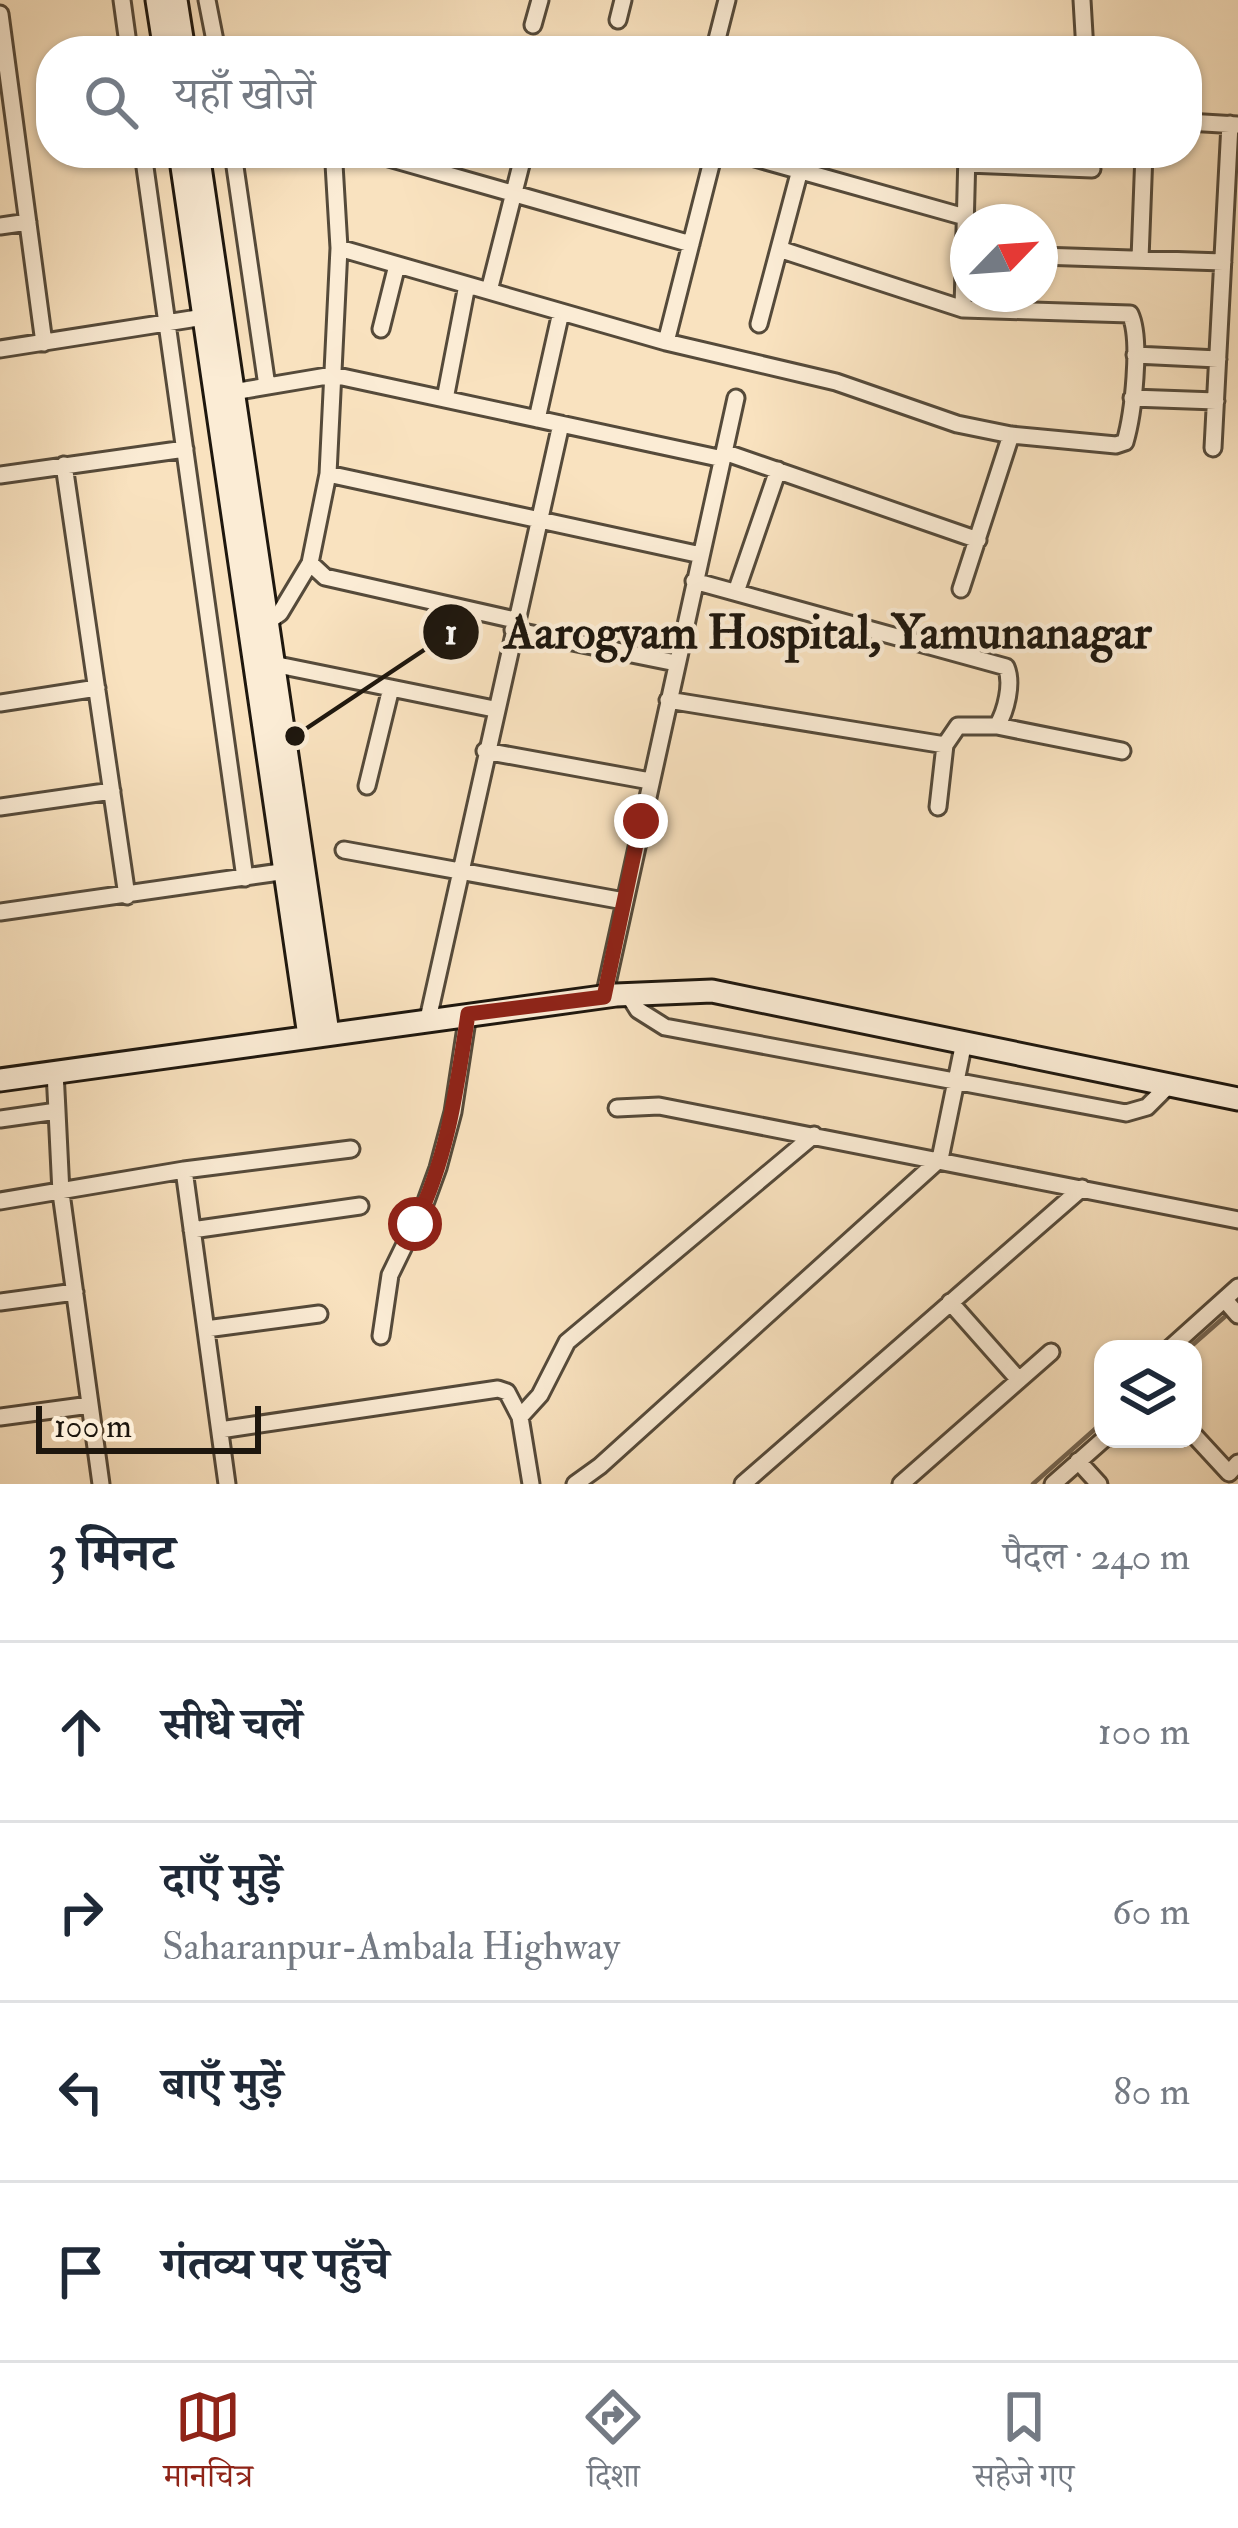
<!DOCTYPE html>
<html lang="hi">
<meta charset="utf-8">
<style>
:root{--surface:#fff;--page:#f6f6f7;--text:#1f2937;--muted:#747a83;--line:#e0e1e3;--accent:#8f2418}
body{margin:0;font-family:"IM FELL Double Pica","Noto Serif Devanagari",serif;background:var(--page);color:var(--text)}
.controls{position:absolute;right:36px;bottom:36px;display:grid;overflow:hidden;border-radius:24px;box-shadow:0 3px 9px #0004}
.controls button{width:108px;height:108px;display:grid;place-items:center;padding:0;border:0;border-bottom:3px solid var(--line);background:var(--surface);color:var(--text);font:60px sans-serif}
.compass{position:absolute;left:950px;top:204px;width:108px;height:108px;border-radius:50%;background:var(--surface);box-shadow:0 3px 9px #0004;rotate:65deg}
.scale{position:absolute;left:36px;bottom:30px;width:225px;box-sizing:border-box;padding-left:12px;border:6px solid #1e170e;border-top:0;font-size:33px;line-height:42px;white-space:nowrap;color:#1e170e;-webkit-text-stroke:9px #fbecd5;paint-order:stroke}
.stop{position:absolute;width:36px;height:36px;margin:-27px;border:9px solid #8f2418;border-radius:50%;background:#fff}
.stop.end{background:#8f2418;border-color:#fff;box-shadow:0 3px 12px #0008}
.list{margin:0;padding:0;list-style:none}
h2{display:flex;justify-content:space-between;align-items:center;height:156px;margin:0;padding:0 48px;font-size:51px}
h2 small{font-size:39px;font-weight:400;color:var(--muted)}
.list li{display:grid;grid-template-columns:78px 1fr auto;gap:36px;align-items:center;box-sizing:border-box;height:180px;padding:0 48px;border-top:3px solid var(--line)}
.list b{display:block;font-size:45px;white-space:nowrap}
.list p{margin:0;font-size:39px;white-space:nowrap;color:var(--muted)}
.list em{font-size:39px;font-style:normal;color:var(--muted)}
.icon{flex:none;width:66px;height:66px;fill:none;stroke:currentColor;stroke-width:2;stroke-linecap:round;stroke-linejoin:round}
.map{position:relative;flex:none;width:1238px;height:1484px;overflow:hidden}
.search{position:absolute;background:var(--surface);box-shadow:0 3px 9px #0004;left:36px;right:36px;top:36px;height:132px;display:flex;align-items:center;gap:30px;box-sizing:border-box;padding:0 42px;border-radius:48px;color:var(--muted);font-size:45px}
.sheet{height:876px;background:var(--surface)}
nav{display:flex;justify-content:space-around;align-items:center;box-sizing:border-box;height:168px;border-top:3px solid var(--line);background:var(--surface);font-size:33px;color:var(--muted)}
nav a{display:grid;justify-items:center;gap:6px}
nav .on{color:var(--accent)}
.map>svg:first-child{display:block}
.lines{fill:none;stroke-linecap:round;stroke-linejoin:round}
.stream{stroke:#756754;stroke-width:4.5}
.street-casing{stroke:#554a3a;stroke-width:21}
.secondary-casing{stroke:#1e170e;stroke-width:27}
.street{stroke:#fbecd5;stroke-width:15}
.secondary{stroke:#fbecd5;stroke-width:21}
.route{stroke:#8f2418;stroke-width:15}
.leader{fill:none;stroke:#1e170e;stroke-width:4.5}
.callout-dot{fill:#1e170e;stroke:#fbecd5;stroke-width:4.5}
.mark-label{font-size:36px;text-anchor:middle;font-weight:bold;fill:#fff}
.callout-label{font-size:48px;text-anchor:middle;font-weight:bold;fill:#1e170e;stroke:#fbecd5;stroke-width:9;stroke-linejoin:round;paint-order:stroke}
</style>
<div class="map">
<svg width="1238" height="1484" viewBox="0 0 1238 1484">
<rect width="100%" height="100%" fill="#f9e2bf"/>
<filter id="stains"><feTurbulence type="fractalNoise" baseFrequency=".00167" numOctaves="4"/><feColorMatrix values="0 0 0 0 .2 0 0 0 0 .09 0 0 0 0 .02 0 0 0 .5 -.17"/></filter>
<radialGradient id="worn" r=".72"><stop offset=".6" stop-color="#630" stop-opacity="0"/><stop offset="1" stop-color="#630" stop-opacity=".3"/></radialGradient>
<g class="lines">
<!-- stream -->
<path class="stream" d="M 1188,1349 L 1229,1313
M 1033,1484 L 1103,1422"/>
<defs>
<path id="street" d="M 122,0 L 129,51
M 207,0 L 217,51
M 1082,0 L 1085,51
M 0,14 L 44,343
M 618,20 L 623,0
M 533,25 L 540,0
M 714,51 L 727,0
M 1187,122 L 1238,125
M 143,153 L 245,878
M 233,153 L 267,386
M 341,153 L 334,164 L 339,248 L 328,474 L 310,563 L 325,577 L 515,620
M 371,153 L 691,244
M 737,153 L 965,217
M 967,164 L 1092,169
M 0,226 L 28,222
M 339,248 L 666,342 L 836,382 L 957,424 L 1011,435 L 1116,445 L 1125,442 C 1133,415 1142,339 1130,314 L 963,309 L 779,249
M 1040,256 L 1223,262
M 1140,259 L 1144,153
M 489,291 L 524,153
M 963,309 L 967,153
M 759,324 L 800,170
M 381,329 L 397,265
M 666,342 L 714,153
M 0,349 L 204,317
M 1135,355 L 1218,359
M 233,392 L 333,375 L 723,459
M 1132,398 L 1216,401
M 445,399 L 467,285
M 537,419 L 561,312
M 1213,448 L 1230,124
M 724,452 L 978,540
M 64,465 L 127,896
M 328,474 L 701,555
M 0,475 L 185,449
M 694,581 L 1006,667 C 1013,683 1006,711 997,726 L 958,726 L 945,745 L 938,807
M 961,589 L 1011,435
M 736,592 L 778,470
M 267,622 L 280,613 L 310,563
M 513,630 L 676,663
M 273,664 L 494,709
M 668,700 L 945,745
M 0,703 L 97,688
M 997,726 L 1122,751
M 485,751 L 650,781
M 367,786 L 391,688
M 0,807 L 112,791
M 344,850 L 624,901
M 0,912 L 294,870
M 628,994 L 638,1010 L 665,1027 L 1126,1113 L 1147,1107 L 1168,1086
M 604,997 L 736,398
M 428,1019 L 561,424
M 617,1108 L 659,1106 L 1238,1220
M 57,1111 L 61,1193 L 101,1484
M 0,1119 L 57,1111 L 55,1072
M 184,1170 L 227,1484
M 0,1201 L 184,1170 L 351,1149
M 192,1230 L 360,1206
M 1225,1300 L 1238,1315
M 0,1302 L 75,1292
M 950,1302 L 1019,1380
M 206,1329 L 319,1314
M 381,1336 L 390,1275 L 426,1201 L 438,1168 L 453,1112 L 468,1014
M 1169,1349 L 1238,1287
M 0,1417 L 90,1405
M 520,1417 L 540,1395 L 567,1342 L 814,1135
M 220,1430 L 498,1389 L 507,1392 L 520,1417 L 531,1484
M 1193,1434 L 1229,1473 L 1238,1463
M 1078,1461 L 1099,1484
M 575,1484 L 600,1466 L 940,1159 L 964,1042
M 743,1484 L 1082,1188
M 901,1484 L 1051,1352
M 1053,1484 L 1104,1439"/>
<path id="secondary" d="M 157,0 L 165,51
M 176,0 L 184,51
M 180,153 L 309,1036
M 198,153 L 328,1033
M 0,1080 L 616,995 L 712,991 L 1238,1099"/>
</defs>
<!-- street casing -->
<use href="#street" class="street-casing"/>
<!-- secondary casing -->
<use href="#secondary" class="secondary-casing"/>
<!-- street -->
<use href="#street" class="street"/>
<!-- secondary -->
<use href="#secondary" class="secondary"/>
</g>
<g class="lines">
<!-- route -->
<path class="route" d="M 415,1224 C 448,1158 457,1086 468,1014 L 604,997 L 641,821"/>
</g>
<!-- callouts -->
<path class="leader" d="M295 736L451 632"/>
<g class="callout-dot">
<circle cx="295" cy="736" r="12"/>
<circle cx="451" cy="632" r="30"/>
</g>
<g class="mark-label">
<text x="451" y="644">1</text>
</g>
<g class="callout-label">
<text x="828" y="648">Aarogyam Hospital, Yamunanagar</text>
</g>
<rect width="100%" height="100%" filter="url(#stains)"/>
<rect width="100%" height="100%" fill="url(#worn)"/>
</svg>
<div class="controls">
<button><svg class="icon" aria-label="layers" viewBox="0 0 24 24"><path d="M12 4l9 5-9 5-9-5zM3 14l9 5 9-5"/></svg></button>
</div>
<svg class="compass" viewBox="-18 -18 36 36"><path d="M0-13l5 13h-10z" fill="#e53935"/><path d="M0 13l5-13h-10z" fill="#747a83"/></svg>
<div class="scale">100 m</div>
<div class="stop" style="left:415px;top:1224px"></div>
<div class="stop end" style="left:641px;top:821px"></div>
<div class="search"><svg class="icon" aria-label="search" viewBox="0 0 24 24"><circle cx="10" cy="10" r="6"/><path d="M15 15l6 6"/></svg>यहाँ खोजें</div>
</div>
<section class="sheet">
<h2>3 मिनट<small>पैदल · 240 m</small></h2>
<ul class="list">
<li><svg class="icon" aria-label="ahead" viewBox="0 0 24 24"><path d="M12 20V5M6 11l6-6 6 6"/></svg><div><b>सीधे चलें</b></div><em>100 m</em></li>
<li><svg class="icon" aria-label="right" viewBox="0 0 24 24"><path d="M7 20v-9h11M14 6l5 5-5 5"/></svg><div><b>दाएँ मुड़ें</b><p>Saharanpur-Ambala Highway</p></div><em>60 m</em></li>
<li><svg class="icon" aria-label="left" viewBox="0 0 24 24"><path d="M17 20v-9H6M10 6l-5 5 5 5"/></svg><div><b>बाएँ मुड़ें</b></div><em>80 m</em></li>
<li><svg class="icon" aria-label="arrive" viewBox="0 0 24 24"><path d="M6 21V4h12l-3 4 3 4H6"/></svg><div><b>गंतव्य पर पहुँचे</b></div></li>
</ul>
</section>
<nav>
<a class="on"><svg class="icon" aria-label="map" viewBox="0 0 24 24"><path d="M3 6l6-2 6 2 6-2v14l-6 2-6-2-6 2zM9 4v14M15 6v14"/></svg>मानचित्र</a>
<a><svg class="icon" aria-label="directions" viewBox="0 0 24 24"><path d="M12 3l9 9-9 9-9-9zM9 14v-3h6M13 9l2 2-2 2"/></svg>दिशा</a>
<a><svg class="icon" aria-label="saved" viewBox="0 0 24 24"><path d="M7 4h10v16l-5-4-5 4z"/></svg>सहेजे गए</a>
</nav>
